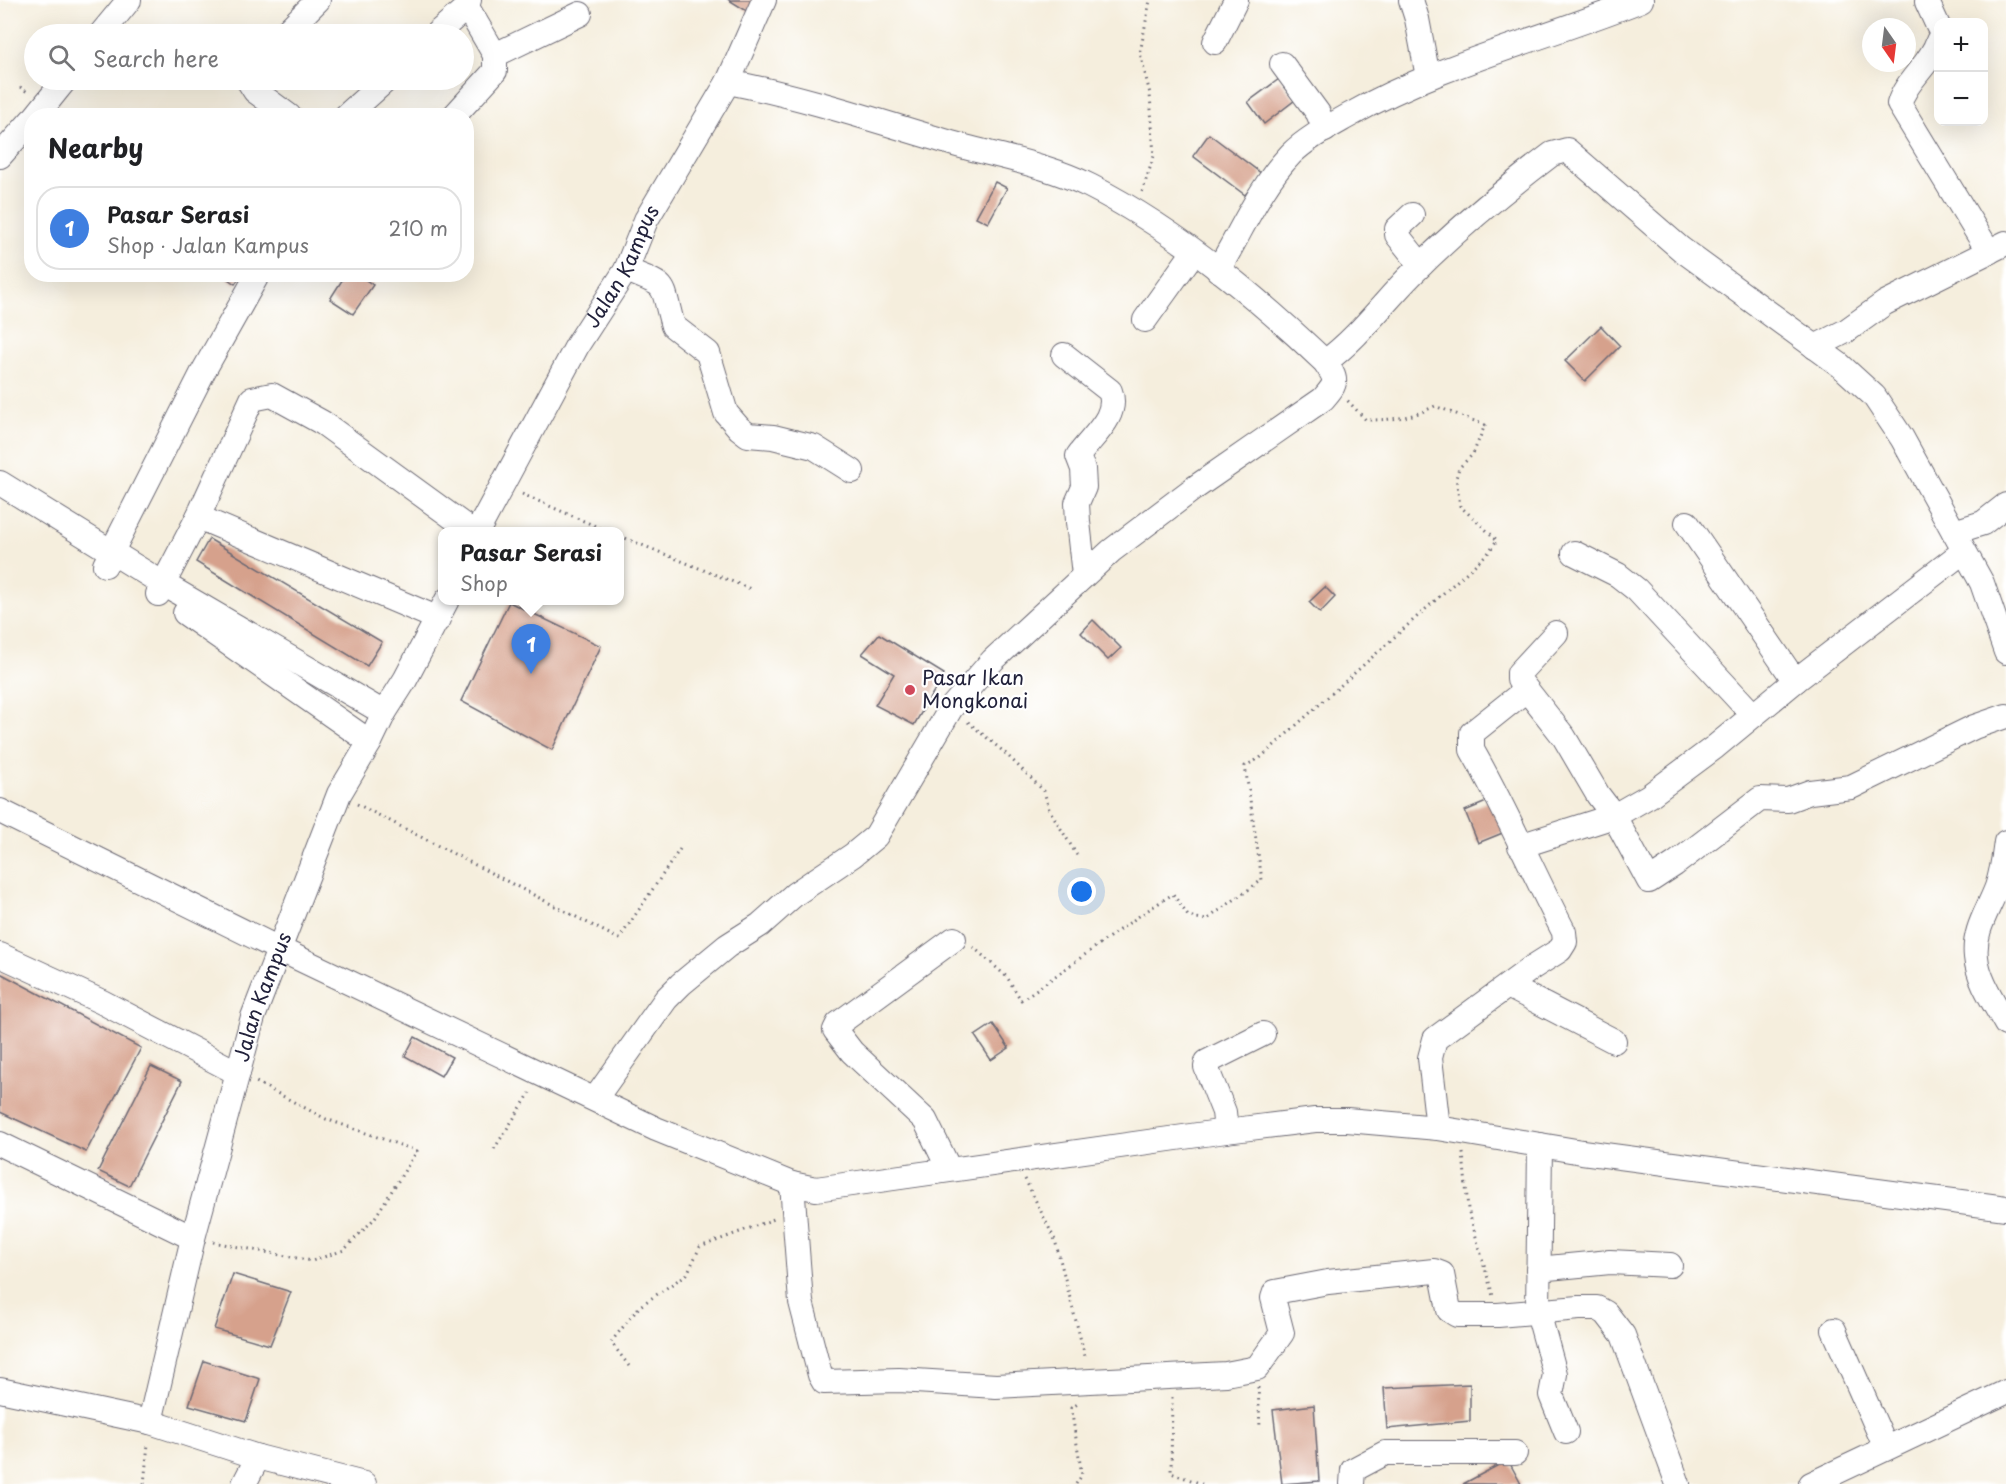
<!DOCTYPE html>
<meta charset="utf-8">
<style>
:root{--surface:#fff;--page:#f2f2f2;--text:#202124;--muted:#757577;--line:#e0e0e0;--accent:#d1495b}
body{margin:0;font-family:"Playpen Sans",sans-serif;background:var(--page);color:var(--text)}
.controls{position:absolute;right:18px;top:18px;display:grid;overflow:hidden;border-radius:12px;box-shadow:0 6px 24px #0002}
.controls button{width:54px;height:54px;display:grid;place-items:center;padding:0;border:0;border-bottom:2px solid var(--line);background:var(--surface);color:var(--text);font:30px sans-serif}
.compass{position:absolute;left:1862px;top:18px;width:54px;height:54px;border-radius:50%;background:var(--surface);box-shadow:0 6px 24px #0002;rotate:166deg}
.you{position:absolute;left:1082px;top:892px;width:21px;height:21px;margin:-15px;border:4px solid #fff;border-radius:50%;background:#1a73e8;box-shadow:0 0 0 9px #1a73e833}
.badge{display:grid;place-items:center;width:39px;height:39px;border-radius:50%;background:var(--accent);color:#fff;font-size:20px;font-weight:700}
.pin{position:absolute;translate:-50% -50px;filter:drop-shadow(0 2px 3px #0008)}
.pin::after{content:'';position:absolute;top:32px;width:21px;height:18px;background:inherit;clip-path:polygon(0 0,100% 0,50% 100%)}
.popup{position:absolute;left:438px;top:527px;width:186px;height:78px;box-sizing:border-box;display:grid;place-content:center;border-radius:12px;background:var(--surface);filter:drop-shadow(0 2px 4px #0005);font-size:20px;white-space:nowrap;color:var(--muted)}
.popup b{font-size:22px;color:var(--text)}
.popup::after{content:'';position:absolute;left:50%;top:100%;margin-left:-12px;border:12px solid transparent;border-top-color:var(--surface)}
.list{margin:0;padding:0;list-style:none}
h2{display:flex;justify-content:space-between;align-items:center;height:78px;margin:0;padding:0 24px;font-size:26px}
h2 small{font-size:20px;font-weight:400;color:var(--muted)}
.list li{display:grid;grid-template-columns:39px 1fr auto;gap:18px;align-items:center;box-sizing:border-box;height:84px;margin:0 12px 12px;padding:0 12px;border:2px solid var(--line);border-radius:24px}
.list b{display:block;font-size:22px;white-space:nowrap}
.list p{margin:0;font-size:20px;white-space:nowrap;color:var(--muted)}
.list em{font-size:20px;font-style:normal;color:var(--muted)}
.icon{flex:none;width:33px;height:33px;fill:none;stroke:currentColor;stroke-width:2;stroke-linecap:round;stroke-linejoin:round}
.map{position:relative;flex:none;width:2006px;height:1484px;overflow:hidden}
.search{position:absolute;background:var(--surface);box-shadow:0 6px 24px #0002;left:24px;top:24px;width:450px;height:66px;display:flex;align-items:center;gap:15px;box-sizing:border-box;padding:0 21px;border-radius:33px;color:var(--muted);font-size:22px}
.panel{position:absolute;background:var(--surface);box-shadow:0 6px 24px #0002;left:24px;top:108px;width:450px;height:174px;border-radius:24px}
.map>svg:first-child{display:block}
.building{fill:#d6a18c}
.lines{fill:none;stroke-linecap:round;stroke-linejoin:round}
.minor-casing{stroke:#6c6974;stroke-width:26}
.path{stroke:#6c6974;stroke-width:3;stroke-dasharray:1.5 4.5;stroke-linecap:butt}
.minor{stroke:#fff;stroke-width:24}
.poi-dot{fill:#d1495b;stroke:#fff;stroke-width:2}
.labels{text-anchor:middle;stroke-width:4.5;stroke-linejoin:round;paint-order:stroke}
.street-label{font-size:20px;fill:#22223b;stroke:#fff}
.poi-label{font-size:20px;fill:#22223b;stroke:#fff;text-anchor:start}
</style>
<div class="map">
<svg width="2006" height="1484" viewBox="0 0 2006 1484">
<rect width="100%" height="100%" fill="#fff"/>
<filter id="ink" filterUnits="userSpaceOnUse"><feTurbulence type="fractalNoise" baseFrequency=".0167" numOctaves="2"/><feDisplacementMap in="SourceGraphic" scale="12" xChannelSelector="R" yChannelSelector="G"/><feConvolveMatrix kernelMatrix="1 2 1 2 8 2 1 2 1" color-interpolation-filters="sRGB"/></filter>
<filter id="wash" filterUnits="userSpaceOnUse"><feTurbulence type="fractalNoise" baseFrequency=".008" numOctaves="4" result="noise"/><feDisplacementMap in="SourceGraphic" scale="24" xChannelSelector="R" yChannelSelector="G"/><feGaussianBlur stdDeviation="1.35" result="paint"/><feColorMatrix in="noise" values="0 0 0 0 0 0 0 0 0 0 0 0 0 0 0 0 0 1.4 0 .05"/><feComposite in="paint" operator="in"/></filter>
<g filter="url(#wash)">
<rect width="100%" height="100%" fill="#f5eedd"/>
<g id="blocks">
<!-- building -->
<path class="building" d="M 729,0 L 758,0 L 750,13 Z
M 1279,79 L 1295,100 L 1264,124 L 1248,102 Z
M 1209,134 L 1262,174 L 1245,195 L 1193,156 Z
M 995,182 L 1007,188 L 988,223 L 976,217 Z
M 221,274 L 242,274 L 235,284 Z
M 346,274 L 357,274 L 373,285 L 353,314 L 330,299 Z
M 1601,326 L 1620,346 L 1585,381 L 1565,361 Z
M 209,539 L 382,642 L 367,666 L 196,562 Z
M 1325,587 L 1335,597 L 1320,613 L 1309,602 Z
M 509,602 L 601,646 L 552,750 L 461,701 Z
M 1093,620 L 1121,648 L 1108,660 L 1081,633 Z
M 879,634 L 944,674 L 914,725 L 875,705 L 894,674 L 862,654 Z
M 1491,800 L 1505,832 L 1478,843 L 1465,811 Z
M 0,973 L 141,1048 L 86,1152 L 0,1112 Z
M 993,1024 L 1009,1048 L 991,1060 L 975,1036 Z
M 415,1037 L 452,1057 L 441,1076 L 405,1056 Z
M 151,1066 L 182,1081 L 129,1186 L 98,1171 Z
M 233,1274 L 291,1292 L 270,1345 L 214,1329 Z
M 204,1361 L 260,1379 L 246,1421 L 189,1405 Z
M 1470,1384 L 1470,1421 L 1387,1429 L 1384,1388 Z
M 1314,1405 L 1319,1481 L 1282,1484 L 1273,1410 Z
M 1508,1460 L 1521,1484 L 1463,1484 Z"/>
</g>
</g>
<g filter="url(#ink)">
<use href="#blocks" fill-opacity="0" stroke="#6c6974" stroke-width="1.5"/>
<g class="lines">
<defs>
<g id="minor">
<path d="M 1411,0 L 1417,19 L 1428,77"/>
<path d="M 1927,2 L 1938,26"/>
<path d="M 101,34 L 129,0"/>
<path d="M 284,34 L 318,0"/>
<path d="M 436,34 L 467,7"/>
<path d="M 1938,41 C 1930,65 1906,80 1899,104 L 1989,252"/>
<path d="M 1215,42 L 1236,0"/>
<path d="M 495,55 L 580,14"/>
<path d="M 1282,64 L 1318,113 L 1325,130"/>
<path d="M 248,80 L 255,91 L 289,116"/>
<path d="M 36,116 L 65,80"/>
<path d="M 346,116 L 386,80"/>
<path d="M 454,116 L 495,71 L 495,55 L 467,7 L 469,0"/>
<path d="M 0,156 L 32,120"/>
<path d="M 1412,215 L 1397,229 L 1397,235 L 1421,265"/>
<path d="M 626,270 C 672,288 660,282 673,326 L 708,353 L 726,413 L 739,428 L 748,435 L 773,437 L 814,447 L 852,471"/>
<path d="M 1218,270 C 1241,232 1260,186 1291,154 C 1307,138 1329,127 1348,116 C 1439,64 1544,39 1641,0"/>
<path d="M 1145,320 L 1193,253"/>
<path d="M 1815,347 L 1846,331 L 1885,303 L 2006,243"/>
<path d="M 1064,355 L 1110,391 C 1120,416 1091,437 1078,456 L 1083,469 L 1084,487 L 1077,503 L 1078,522 L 1084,575"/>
<path d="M 1325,362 C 1359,337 1383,303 1412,274 C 1456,230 1503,191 1552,154 L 1567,150 L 1681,249 L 1840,365 L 1874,396 L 1902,438 L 1982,583 L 2006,652"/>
<path d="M 0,483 L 162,583 L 384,713"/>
<path d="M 198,517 L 439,619"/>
<path d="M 1687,523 L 1795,681"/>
<path id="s1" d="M 477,532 L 578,344 L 626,270 L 646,220 L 728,82 L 764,0"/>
<path d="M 1954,532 L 1983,523 L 2006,505"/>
<path d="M 1574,553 L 1618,575 L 1637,590 L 1753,715"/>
<path d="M 105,565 L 203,372 L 258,274"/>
<path d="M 158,594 L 198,517 L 252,399 L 272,395 L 323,423 L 473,532"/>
<path d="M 185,613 L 370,742"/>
<path d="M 1556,633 L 1519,673 L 1519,680 L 1564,737 L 1598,795 L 1614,816 L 1649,881 L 1675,864 L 1760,799 L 1788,800 L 1810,792 L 1851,787 L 1974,727 L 2006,716"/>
<path d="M 0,811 L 279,949 L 656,1129 L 792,1184 L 816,1189 L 1226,1131 L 1315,1120 L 1347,1120 L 1438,1128 L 1582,1152 L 2006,1208"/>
<path d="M 2006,842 C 2004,858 2002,872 1997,887 C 1988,911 1973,931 1976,957 C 1978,980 1995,1004 2006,1024"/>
<path d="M 1520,846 L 1614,816 L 1649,796 L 1715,747 L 1795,681 L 1964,551"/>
<path d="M 0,955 L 102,1002 L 238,1073"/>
<path d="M 1508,986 L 1614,1041"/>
<path d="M 595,1099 L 666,999 L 681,984 L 727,946 L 760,925 L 795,894 L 853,855 L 876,836 L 951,708 L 993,660 L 1111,551 L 1193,489 L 1323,399 C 1338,382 1337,380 1325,362 C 1256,296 1175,229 1090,186 C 1046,164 998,157 951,143 C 877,121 805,97 728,82"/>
<path d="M 1438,1128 L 1430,1058 L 1435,1039 L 1533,967 L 1560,950 L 1565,942 L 1564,932 C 1532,871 1506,809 1472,750 L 1472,733 L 1526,690"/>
<path d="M 1226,1131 L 1224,1112 L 1206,1067 L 1207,1062 L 1263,1034"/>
<path d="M 0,1144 L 193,1238"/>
<path d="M 1540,1145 L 1538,1312 L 1555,1374 L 1551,1395 L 1566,1432"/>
<path d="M 949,1169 L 925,1120 L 852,1052 L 835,1030 L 838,1024 L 954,939"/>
<path d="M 792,1184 L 801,1302 L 820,1375 L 824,1382 L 899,1380 L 996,1386 L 1226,1374 L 1257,1368 L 1282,1333 L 1273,1298 L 1275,1292 L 1328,1282 L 1434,1271 L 1442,1274 L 1449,1310 L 1457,1315 L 1498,1315 L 1579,1308 L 1597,1308 L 1606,1313 L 1623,1335 L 1678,1484"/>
<path d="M 1538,1269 L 1610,1262 L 1670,1265"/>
<path d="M 1834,1330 L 1886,1448"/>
<path d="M 0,1390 L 150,1422 L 258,1457 L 364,1484"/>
<path id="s2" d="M 150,1422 L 193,1238 L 253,1017 L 339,794 L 370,742 L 384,713 L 405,680 L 447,600"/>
<path d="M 244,1484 L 258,1457"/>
<path d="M 1352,1484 L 1353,1470 L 1385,1453 L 1515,1453"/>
<path d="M 1811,1484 L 2006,1392"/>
</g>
</defs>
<!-- minor casing -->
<use href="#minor" class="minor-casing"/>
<!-- path -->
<path class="path" d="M 20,87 L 29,93
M 1142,192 L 1154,156 L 1150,94 L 1140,53 L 1150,0
M 522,494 L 609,532
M 620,536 L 753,590
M 968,722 L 1004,752 L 1044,791 L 1049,809 L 1078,857
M 357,804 L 619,939 L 680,849
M 973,947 L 1007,977 L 1021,1000 C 1073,965 1121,926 1173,894 L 1188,916 L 1206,920 L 1262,880 L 1245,766 L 1260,758 L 1488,553 L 1497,540 L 1460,506 L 1456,478 L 1459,468 L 1473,454 L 1485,425 L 1435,406 C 1411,418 1393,420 1366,420 L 1347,400
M 494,1149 L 530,1093
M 1463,1153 L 1468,1209 L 1493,1296
M 1025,1179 L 1055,1240 L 1086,1360
M 213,1242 L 312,1261 L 344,1250 L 374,1219 L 417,1151 L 326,1119 L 256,1082
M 629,1366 L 611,1342 L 640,1306 L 687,1274 L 700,1247 L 774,1219
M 1258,1387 L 1260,1427
M 1172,1397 L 1171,1473 L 1202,1484
M 144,1484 L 148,1444
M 1076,1484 L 1082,1475 L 1071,1408 L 1079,1403"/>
<!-- minor -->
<use href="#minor" class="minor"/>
</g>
</g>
<!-- markers -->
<circle class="poi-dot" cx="910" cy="690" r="6"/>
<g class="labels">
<!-- street labels -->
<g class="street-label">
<text dy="7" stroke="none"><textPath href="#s1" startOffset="303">Jalan Kampus</textPath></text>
<text dy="7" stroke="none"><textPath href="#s2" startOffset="440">Jalan Kampus</textPath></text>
</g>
<!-- poi labels -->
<g class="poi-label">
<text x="922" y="685">Pasar Ikan<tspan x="922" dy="23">Mongkonai</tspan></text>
</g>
</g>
</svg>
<div class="controls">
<button>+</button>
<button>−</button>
</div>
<svg class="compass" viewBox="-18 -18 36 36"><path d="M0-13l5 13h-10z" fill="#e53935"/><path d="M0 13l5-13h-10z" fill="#757577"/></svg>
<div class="you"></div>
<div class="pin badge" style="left:531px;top:674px;background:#3f7fe0">1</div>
<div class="popup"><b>Pasar Serasi</b>Shop</div>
<div class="search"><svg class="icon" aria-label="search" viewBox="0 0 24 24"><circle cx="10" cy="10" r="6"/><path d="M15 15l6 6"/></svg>Search here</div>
<section class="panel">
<h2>Nearby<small></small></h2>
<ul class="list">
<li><span class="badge" style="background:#3f7fe0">1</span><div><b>Pasar Serasi</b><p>Shop · Jalan Kampus</p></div><em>210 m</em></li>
</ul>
</section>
</div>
